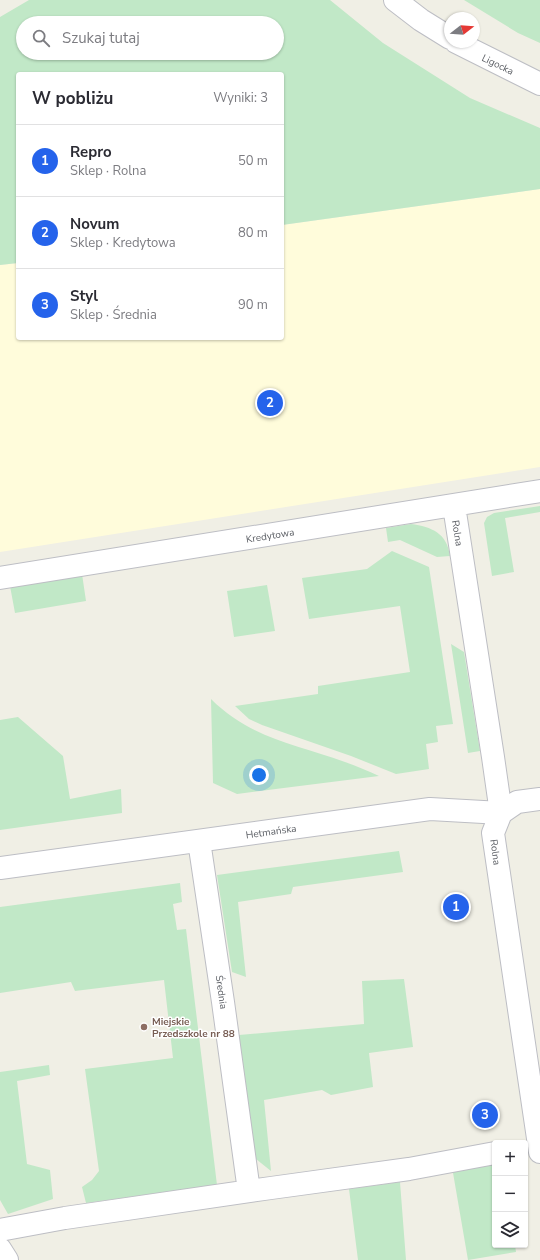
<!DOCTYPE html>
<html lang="pl">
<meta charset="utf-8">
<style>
:root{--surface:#fff;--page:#f7f7f7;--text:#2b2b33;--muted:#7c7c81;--line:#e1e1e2;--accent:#2563eb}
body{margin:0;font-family:"Nunito Sans",sans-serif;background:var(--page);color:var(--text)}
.controls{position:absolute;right:12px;bottom:12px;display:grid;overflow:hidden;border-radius:4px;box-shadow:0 1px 3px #0004}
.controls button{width:36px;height:36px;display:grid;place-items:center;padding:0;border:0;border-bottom:1px solid var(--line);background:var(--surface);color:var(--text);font:20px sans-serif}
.compass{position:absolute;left:444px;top:12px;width:36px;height:36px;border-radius:50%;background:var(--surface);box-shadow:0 1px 3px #0004;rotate:73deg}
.you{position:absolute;left:259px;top:775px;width:14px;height:14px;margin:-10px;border:3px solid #fff;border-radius:50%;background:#1a73e8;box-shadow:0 0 0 6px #1a73e833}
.badge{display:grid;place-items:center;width:26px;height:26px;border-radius:50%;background:var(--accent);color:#fff;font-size:13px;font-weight:700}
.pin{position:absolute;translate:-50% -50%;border:2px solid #fff;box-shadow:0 1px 4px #0006}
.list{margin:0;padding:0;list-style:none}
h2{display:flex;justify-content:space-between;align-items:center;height:52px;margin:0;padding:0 16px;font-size:17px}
h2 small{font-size:13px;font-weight:400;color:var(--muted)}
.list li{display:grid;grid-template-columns:26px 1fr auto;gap:12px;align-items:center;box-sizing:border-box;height:72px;padding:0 16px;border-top:1px solid var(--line)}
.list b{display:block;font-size:15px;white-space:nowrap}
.list p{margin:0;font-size:13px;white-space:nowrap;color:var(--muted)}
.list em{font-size:13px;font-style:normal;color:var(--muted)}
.icon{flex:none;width:22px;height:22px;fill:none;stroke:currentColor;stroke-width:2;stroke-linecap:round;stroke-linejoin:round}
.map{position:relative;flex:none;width:540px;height:1260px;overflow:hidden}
.search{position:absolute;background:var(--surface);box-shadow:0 1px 3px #0004;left:16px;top:16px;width:268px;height:44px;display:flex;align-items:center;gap:10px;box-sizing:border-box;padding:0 14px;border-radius:22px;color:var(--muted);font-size:15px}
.panel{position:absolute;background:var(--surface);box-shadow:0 1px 3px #0004;left:16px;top:72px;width:268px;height:268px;border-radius:4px}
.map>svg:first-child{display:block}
.commercial{fill:#fffcdb}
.green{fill:#c1e8c7;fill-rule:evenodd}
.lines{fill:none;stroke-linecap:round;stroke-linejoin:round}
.minor-casing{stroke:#bdbec4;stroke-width:24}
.tertiary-casing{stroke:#bdbec4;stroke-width:24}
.minor{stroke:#fff;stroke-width:22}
.tertiary{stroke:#fff;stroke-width:22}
.education-dot{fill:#8d6e63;stroke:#fff;stroke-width:1.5}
.labels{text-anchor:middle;stroke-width:3;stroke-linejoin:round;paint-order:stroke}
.street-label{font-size:10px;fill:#5d6066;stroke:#fff}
.education-label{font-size:10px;font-weight:bold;fill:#785e54;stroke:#fff;text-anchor:start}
</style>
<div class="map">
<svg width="540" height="1260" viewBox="0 0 540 1260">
<rect width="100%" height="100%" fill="#f0efe5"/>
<!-- commercial -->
<path class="commercial" d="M 540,189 L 540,467 L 0,552 L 0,265 L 18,263 L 18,338 L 282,338 L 282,225 Z"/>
<!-- green -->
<path class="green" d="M 29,0 L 330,0 L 383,43 L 470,98 L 540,128 L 540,189 L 282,225 L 282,74 L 18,74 L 18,263 L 0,265 L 0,17 ZM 23,23 L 277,23 L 277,53 L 23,53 Z
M 464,0 L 540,0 L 540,43 L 518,33 Z
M 540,506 L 540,512 L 505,518 L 514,572 L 492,576 L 484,523 L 487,517 L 494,513 Z
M 411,524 C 432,527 447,533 450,556 L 437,557 L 400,540 L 388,542 L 386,528 Z
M 392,551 L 429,567 L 453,724 L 436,726 L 438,742 L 426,744 L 429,769 L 396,774 L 351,756 L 262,725 L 249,719 L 235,706 L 318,694 L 318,686 L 410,672 L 400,606 L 309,619 L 302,578 L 367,569 Z
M 82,574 L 86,601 L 15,613 L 10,586 Z
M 267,585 L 275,631 L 234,637 L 227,591 Z
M 451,644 L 464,652 L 480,751 L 468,753 Z
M 211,699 C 250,738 295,744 345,762 C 357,766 368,771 379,776 L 237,794 L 213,783 Z
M 18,717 L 63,756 L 70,799 L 121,789 L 122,813 L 0,830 L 0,720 Z
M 399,851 L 403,872 L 293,887 L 291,894 L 238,902 L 246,977 L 232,972 L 217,875 Z
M 180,883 L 182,902 L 173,904 L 177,930 L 186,929 L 217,1185 L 86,1203 L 82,1187 L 92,1180 L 99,1171 L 85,1069 L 173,1058 L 164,980 L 75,991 L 71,982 L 0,993 L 0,907 Z
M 404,979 L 413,1047 L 369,1053 L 373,1087 L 331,1095 L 322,1090 L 264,1100 L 271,1171 L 256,1159 L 239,1035 L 364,1024 L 362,981 Z
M 49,1065 L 50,1075 L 17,1081 L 27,1164 L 50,1170 L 53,1199 L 8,1214 L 0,1200 L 0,1072 Z
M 495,1158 L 495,1245 L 515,1245 L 516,1252 L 468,1260 L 452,1167 Z
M 400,1182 L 406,1260 L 358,1260 L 349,1189 Z"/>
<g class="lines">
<defs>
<path id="minor" d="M 0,578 L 540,491
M 199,841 L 223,1002 L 249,1191
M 0,868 L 430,809 L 501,813 L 493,757 L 454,506
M 0,1230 L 65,1218 L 271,1188 L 409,1169 L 495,1153
M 0,1249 L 7,1260"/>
<path id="tertiary" d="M 395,0 L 421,20 L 450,38
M 456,42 L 540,84
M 540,799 L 517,802 L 501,813 L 493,833 L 540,1152"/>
</defs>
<!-- minor casing -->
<use href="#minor" class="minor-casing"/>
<!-- tertiary casing -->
<use href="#tertiary" class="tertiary-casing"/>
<!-- minor -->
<use href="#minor" class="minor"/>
<!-- tertiary -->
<use href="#tertiary" class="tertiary"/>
</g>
<!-- markers -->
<circle class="education-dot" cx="144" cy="1027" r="4"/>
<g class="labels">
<!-- street labels -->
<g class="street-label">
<text transform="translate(498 64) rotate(26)" y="4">Ligocka</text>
<text transform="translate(458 533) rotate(81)" y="4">Rolna</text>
<text transform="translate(270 535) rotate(-9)" y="4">Kredytowa</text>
<text transform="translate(271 831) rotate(-8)" y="4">Hetmańska</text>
<text transform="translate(496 852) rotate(82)" y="4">Rolna</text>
<text transform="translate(222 992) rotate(82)" y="4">Średnia</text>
</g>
<!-- education labels -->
<g class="education-label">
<text x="152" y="1025">Miejskie<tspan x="152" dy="12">Przedszkole nr 88</tspan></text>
</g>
</g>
</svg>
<div class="controls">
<button>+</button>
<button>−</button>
<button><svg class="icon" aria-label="layers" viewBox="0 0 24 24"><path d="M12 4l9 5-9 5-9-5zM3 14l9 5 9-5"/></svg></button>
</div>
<svg class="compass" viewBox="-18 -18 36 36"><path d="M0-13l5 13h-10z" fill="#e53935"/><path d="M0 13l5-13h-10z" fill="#7c7c81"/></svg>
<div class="you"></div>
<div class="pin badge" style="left:456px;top:907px">1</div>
<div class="pin badge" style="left:270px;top:403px">2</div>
<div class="pin badge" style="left:485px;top:1115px">3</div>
<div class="search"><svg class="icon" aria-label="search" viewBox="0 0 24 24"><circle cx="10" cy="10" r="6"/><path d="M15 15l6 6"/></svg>Szukaj tutaj</div>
<section class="panel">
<h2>W pobliżu<small>Wyniki: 3</small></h2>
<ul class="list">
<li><span class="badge">1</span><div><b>Repro</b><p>Sklep · Rolna</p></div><em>50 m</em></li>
<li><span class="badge">2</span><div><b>Novum</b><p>Sklep · Kredytowa</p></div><em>80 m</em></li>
<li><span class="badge">3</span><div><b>Styl</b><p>Sklep · Średnia</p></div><em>90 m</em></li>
</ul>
</section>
</div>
